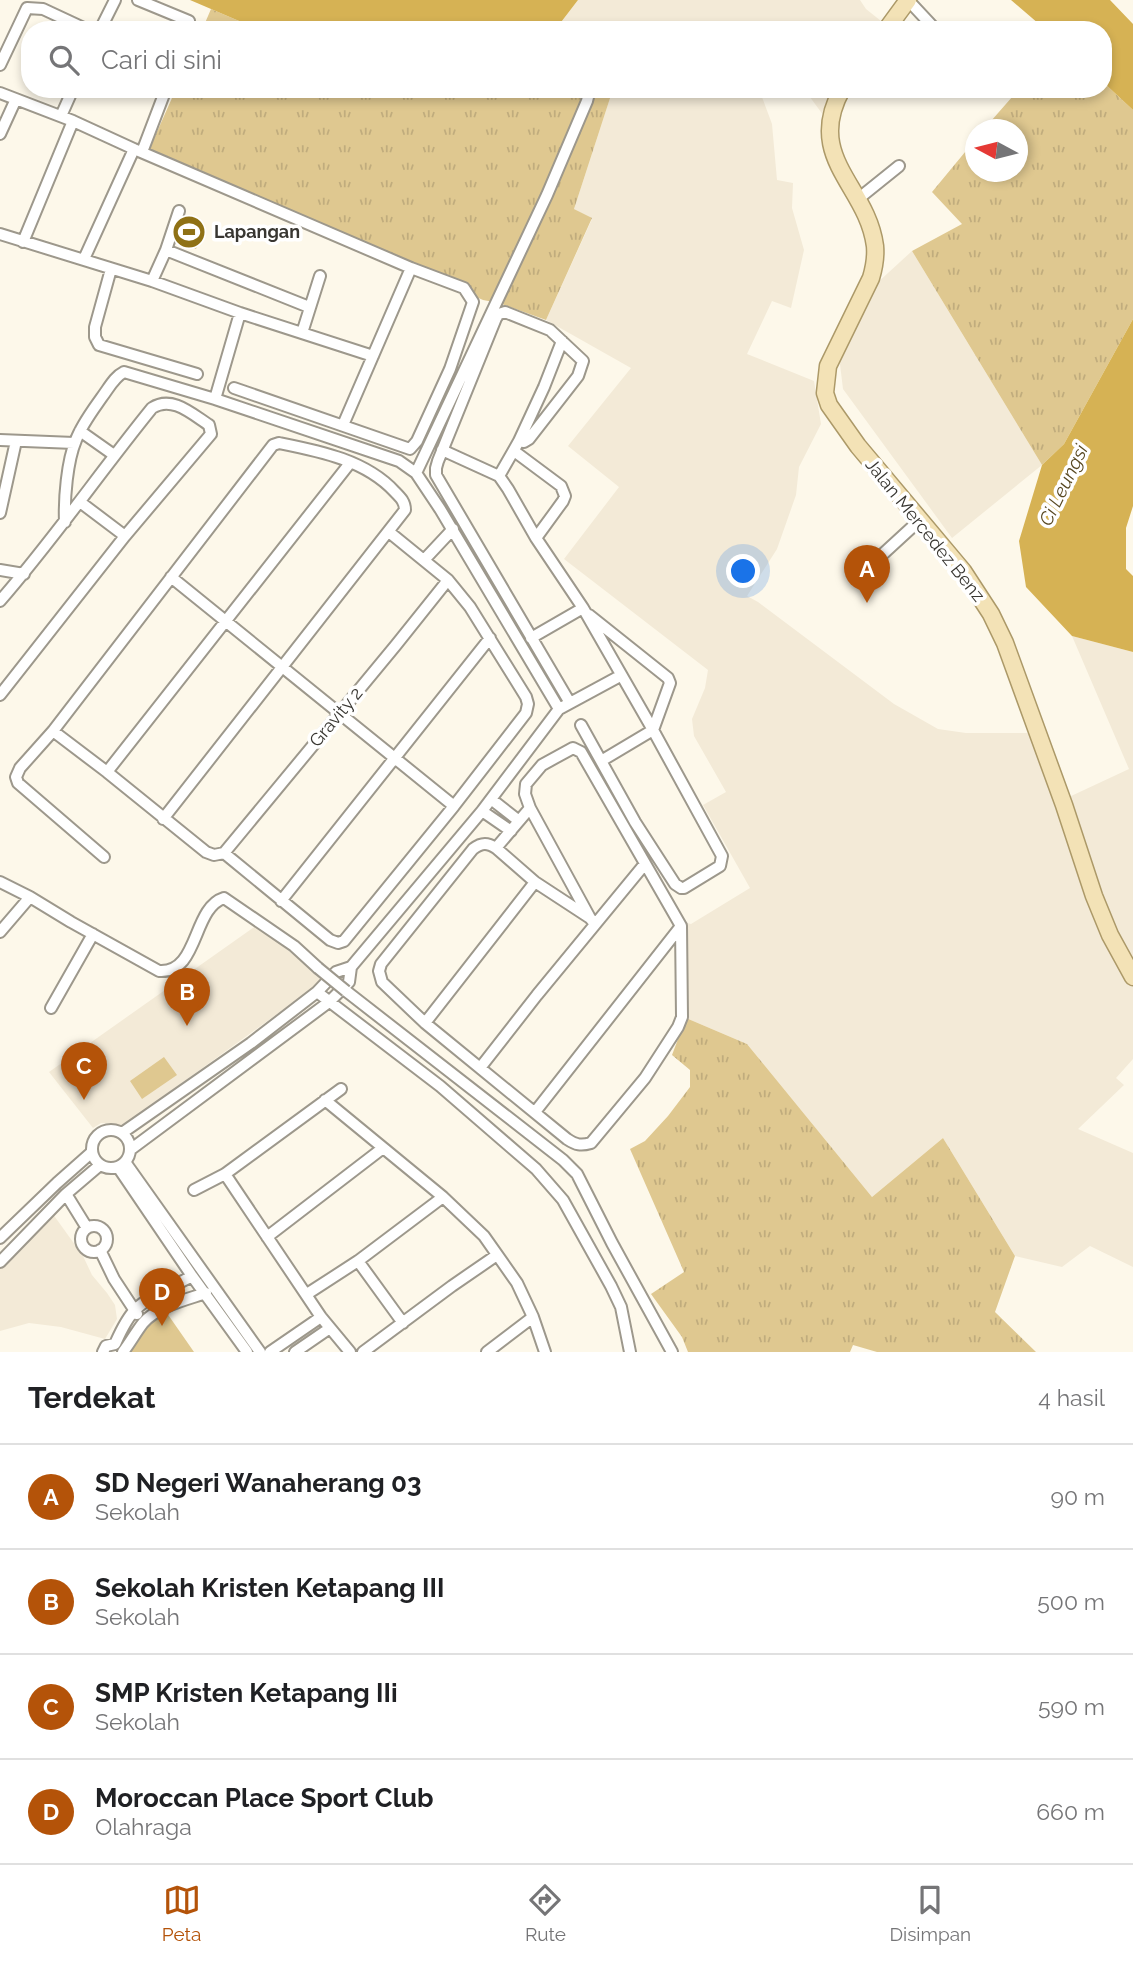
<!DOCTYPE html>
<html lang="id">
<style>
:root{--surface:#fff;--page:#f6f6f6;--text:#202124;--muted:#757577;--line:#e0e0e0;--accent:#b45309}
body{margin:0;font-family:Raleway,sans-serif;background:var(--page);color:var(--text)}
.compass{position:absolute;left:965px;top:119px;width:63px;height:63px;border-radius:50%;background:var(--surface);box-shadow:0 4px 10px #0003;rotate:277deg}
.you{position:absolute;left:744px;top:572px;width:24px;height:24px;margin:-18px;border:5px solid #fff;border-radius:50%;background:#1a73e8;box-shadow:0 0 0 10px #1a73e833}
.badge{display:grid;place-items:center;width:46px;height:46px;border-radius:50%;background:var(--accent);color:#fff;font-size:23px;font-weight:700}
.pin{position:absolute;translate:-50% -58px;filter:drop-shadow(0 2px 4px #0008)}
.pin::after{content:'';position:absolute;top:37px;width:24px;height:21px;background:inherit;clip-path:polygon(0 0,100% 0,50% 100%)}
.list{margin:0;padding:0;list-style:none}
h2{display:flex;justify-content:space-between;align-items:center;height:91px;margin:0;padding:0 28px;font-size:30px}
h2 small{font-size:23px;font-weight:400;color:var(--muted)}
.list li{display:grid;grid-template-columns:46px 1fr auto;gap:21px;align-items:center;box-sizing:border-box;height:105px;padding:0 28px;border-top:2px solid var(--line)}
.list b{display:block;font-size:26px;white-space:nowrap}
.list p{margin:0;font-size:23px;white-space:nowrap;color:var(--muted)}
.list em{font-size:23px;font-style:normal;color:var(--muted)}
.icon{flex:none;width:38px;height:38px;fill:none;stroke:currentColor;stroke-width:2;stroke-linecap:round;stroke-linejoin:round}
.map{position:relative;flex:none;width:1133px;height:1352px;overflow:hidden}
.search{position:absolute;background:var(--surface);box-shadow:0 4px 10px #0003;left:21px;right:21px;top:21px;height:77px;display:flex;align-items:center;gap:18px;box-sizing:border-box;padding:0 24px;border-radius:28px;color:var(--muted);font-size:26px}
.sheet{height:511px;background:var(--surface)}
nav{display:flex;justify-content:space-around;align-items:center;box-sizing:border-box;height:98px;border-top:2px solid var(--line);background:var(--surface);font-size:19px;color:var(--muted)}
nav a{display:grid;justify-items:center;gap:4px}
nav .on{color:var(--accent)}
.map>svg:first-child{display:block}
.built{fill:#f3ead7}
.grass{fill:url(#grass-tufts)}
.pitch{fill:#dfc890}
.water{fill:#d6b254}
.lines{fill:none;stroke-linecap:round;stroke-linejoin:round}
.minor-casing{stroke:#9d988c;stroke-width:14}
.primary-casing{stroke:#ac9968;stroke-width:19}
.minor{stroke:#fff;stroke-width:10}
.primary{stroke:#f3e2b6;stroke-width:16}
.minor-bridge-casing{stroke:#9d988c;stroke-width:14;stroke-linecap:butt}
.minor-bridge{stroke:#fff;stroke-width:10}
.labels{text-anchor:middle;stroke-width:7;stroke-linejoin:round;paint-order:stroke}
.poi-label{font-size:18px;font-weight:bold;fill:#383631;stroke:#fff;text-anchor:start}
.street-label{font-size:18px;fill:#383631;stroke:#fff}
.water-label{font-size:19px;font-style:italic;fill:#584821;stroke:#fff}
</style>
<div class="map">
<svg width="1133" height="1352" viewBox="0 0 1133 1352">
<defs>
<pattern id="grass-tufts" width="24" height="20" patternUnits="userSpaceOnUse" patternTransform="scale(1.75)"><rect width="24" height="20" fill="#dfc890"/><path d="M3 7l-1-3M5 7V3M7 7l1-3M15 17l-1-3M17 17v-4M19 17l1-3" fill="none" stroke="#c0ac7d"/></pattern>
</defs>
<rect width="100%" height="100%" fill="#fdf8ea"/>
<!-- built -->
<path class="built" d="M 578,0 L 860,0 L 866,9 L 891,29 L 555,30 Z
M 613,89 L 759,89 L 772,124 L 777,180 L 793,183 L 792,208 L 804,250 L 791,308 L 772,301 L 747,354 L 814,381 L 821,424 L 799,467 L 796,495 L 777,549 L 747,596 L 758,602 L 894,704 L 938,729 L 966,733 L 1042,733 L 1069,797 L 1129,769 L 1072,636 L 1133,652 L 1133,1059 L 1116,1078 L 1124,1085 L 1078,1129 L 1133,1153 L 1133,1267 L 1090,1246 L 1062,1267 L 1015,1256 L 943,1138 L 872,1197 L 747,1044 L 686,1018 L 682,922 L 691,924 L 750,888 L 703,805 L 726,792 L 694,736 L 692,719 L 705,688 L 708,670 L 564,559 L 619,487 L 568,446 L 631,368 L 546,320 L 592,219 L 574,209 Z
M 804,89 L 846,89 L 832,127 Z
M 912,251 L 1042,465 L 952,538 L 843,389 L 839,356 L 876,284 Z
M 257,925 L 324,980 L 121,1127 L 111,1123 L 101,1123 L 93,1128 L 49,1072 Z
M 50,1210 L 83,1256 L 92,1275 L 107,1293 L 115,1305 L 117,1319 L 105,1339 L 61,1327 L 29,1323 L 0,1331 L 0,1260 Z"/>
<!-- grass -->
<path class="grass" d="M 211,9 L 260,30 L 202,30 Z
M 1103,82 L 1133,110 L 1133,319 L 1064,444 L 1042,465 L 912,251 L 962,224 L 932,192 L 975,140 L 976,172 L 1018,172 L 1018,130 L 984,129 L 1019,89 L 1103,89 Z
M 176,89 L 559,91 L 613,89 L 574,209 L 592,218 L 546,320 L 499,303 L 483,300 L 148,152 Z
M 686,1018 L 747,1044 L 872,1197 L 943,1138 L 1015,1256 L 995,1312 L 1036,1352 L 877,1352 L 853,1345 L 850,1352 L 688,1352 L 682,1337 L 651,1294 L 684,1272 L 630,1149 L 645,1141 L 668,1116 L 690,1087 L 690,1070 L 672,1055 Z"/>
<!-- pitch -->
<path class="pitch" d="M 182,217 L 205,225 L 196,249 L 173,238 Z
M 164,1057 L 177,1075 L 142,1099 L 130,1081 Z
M 162,1306 L 194,1352 L 126,1352 L 132,1347 Z"/>
<!-- water -->
<path class="water" d="M 190,0 L 578,0 L 555,30 L 260,30 Z
M 1011,0 L 1110,0 L 1133,24 L 1133,110 L 1103,82 L 1103,30 L 1046,30 Z
M 1133,319 L 1133,506 L 1126,528 L 1126,569 L 1133,576 L 1133,652 L 1072,636 L 1026,587 L 1019,541 L 1042,465 L 1064,444 Z"/>
<g class="lines">
<defs>
<path id="minor" d="M 138,0 L 189,21
M 908,0 L 936,30
M 100,30 L 115,0
M 0,65 L 27,8 L 43,9 L 88,30
M 0,93 L 73,121 L 134,149 L 411,268 L 464,288 L 473,302 L 450,369 L 417,441 L 410,449 L 234,388
M 61,116 L 73,89
M 0,134 L 16,99
M 142,152 L 166,89
M 858,199 L 899,166
M 0,234 L 152,281 L 240,313 L 373,356
M 23,242 L 73,121
M 166,250 L 309,307
M 84,259 L 134,149
M 111,269 L 95,327 L 95,337 L 99,345 L 197,374
M 152,281 L 166,250 L 179,211
M 302,333 L 320,276
M 215,399 L 240,313
M 343,425 L 411,268
M 80,431 L 114,455
M 0,440 L 74,443
M 519,441 L 544,387 L 562,341
M 442,450 L 499,476 L 508,489 L 536,538 L 583,608 L 653,730 L 722,856 L 720,866 L 684,888 L 681,888 L 675,884 L 635,822 L 581,725
M 514,451 L 561,486 L 565,496 L 563,501 L 536,538
M 416,473 L 547,195 L 587,101 L 589,93
M 499,476 L 519,441 L 524,442 L 529,439 L 578,376 L 583,361 L 550,330 L 505,312 L 499,314 L 496,318 L 438,461 L 436,468 L 436,475 L 570,703
M 80,502 L 125,536
M 0,513 L 16,441
M 65,522 C 64,499 67,461 76,440 C 82,424 93,410 102,397 C 109,388 114,377 124,372 L 215,399 L 399,461 L 416,473 L 440,509 L 559,709
M 424,560 L 453,529
M 0,570 L 24,574
M 860,575 L 921,519
M 171,577 L 454,806
M 0,601 C 54,539 100,472 152,408 C 172,395 192,414 209,425 L 211,434 L 125,536 L 0,695
M 589,615 L 668,678 L 670,683 L 653,730 L 601,761
M 531,638 L 583,608
M 53,731 L 107,772 L 206,852 L 214,855 L 224,853 L 330,940 L 338,943 L 344,941 L 454,806 L 526,713 L 528,704 L 526,697 L 470,607 L 448,580 L 389,532
M 107,772 L 350,463
M 491,799 L 519,821
M 482,811 L 511,831
M 496,848 L 530,808
M 224,853 L 396,645 L 448,580
M 104,857 L 18,783 L 16,777 L 20,768 L 53,731 L 273,445 L 279,443 C 319,451 366,460 395,492 C 401,498 405,502 405,510 L 163,819
M 0,882 L 30,897 L 71,922 L 159,971 C 199,974 192,908 224,898 L 294,946 L 318,968
M 281,901 L 490,638
M 590,918 L 530,808 L 525,794 L 526,784 L 542,765 L 573,748 L 581,752 L 681,926 L 682,1017 L 678,1027 L 645,1078 L 591,1143 C 581,1146 576,1145 567,1139 L 425,1023 L 382,982 L 379,971 L 381,964 L 473,849 C 482,842 488,843 496,848 L 535,882 L 590,918 L 595,924
M 0,932 L 30,897
M 346,991 L 563,1160 L 577,1174 L 612,1243 L 672,1352
M 317,992 L 440,1086 L 536,1169 L 563,1200 L 611,1286 L 621,1307 L 630,1352
M 51,1008 L 93,934
M 425,1023 L 535,882
M 480,1068 L 537,995 L 644,865
M 325,1100 L 443,1197 L 484,1236 L 517,1283 L 533,1317 L 545,1352
M 535,1112 L 681,926
M92 1149a19 19 0 1 1 38 0a19 19 0 1 1-38 0Z
M 122,1133 L 251,1043 L 317,992 L 336,972 L 351,967
M 130,1150 L 329,1002 L 349,982 L 351,967 L 482,811 L 559,709 L 620,676
M 125,1162 L 260,1352
M 118,1167 L 192,1276 L 247,1352
M 225,1174 L 321,1317 L 350,1352
M 194,1190 L 225,1174 L 341,1089
M 66,1194 L 87,1228
M81 1239a13 13 0 1 1 26 0a13 13 0 1 1-26 0Z
M 267,1237 L 383,1148
M 0,1238 L 57,1183 L 92,1152
M 100,1250 L 114,1279 L 137,1314
M 358,1261 L 403,1323
M 0,1262 L 66,1194 L 100,1165
M 307,1294 L 358,1261 L 443,1197
M 103,1352 L 106,1346 L 115,1344 C 120,1333 126,1319 135,1310 C 150,1295 173,1287 192,1276
M 123,1352 C 130,1343 136,1332 143,1323 C 158,1306 185,1300 206,1293
M 270,1352 L 321,1317
M 295,1352 L 330,1328
M 363,1352 L 452,1286 L 497,1255
M 487,1352 L 533,1317"/>
<path id="primary" d="M 886,30 L 908,0
M 842,89 C 804,158 867,185 875,246 C 876,257 874,268 871,278 L 828,366 L 825,393 L 829,405 L 858,446 L 963,571 L 991,614 L 1005,643 L 1064,805 L 1094,896 L 1110,935 L 1133,977"/>
</defs>
<!-- minor casing -->
<use href="#minor" class="minor-casing"/>
<!-- primary casing -->
<use href="#primary" class="primary-casing"/>
<!-- minor -->
<use href="#minor" class="minor"/>
<!-- primary -->
<use href="#primary" class="primary"/>
<defs>
<path id="minor-bridge" d="M 318,968 L 346,991"/>
</defs>
<!-- minor-bridge casing -->
<use href="#minor-bridge" class="minor-bridge-casing"/>
<!-- minor-bridge -->
<use href="#minor-bridge" class="minor-bridge"/>
</g>
<!-- icons -->
<defs>
<symbol id="stadium-disc" viewBox="-11 -11 22 22"><circle r="9.5" fill="#8f7115" stroke="#fff"/><path d="M0-5a6.5 5 0 1 0 0 10a6.5 5 0 1 0 0-10ZM-3.5-1.8h7v3.6h-7Z" fill="#fff"/></symbol>
</defs>
<g fill-rule="evenodd">
<use href="#stadium-disc" x="170" y="213" width="38" height="38"/>
</g>
<g class="labels">
<!-- poi labels -->
<g class="poi-label">
<text x="214" y="238">Lapangan</text>
</g>
<!-- street labels -->
<g class="street-label">
<text transform="translate(925 530) rotate(51)" y="6">Jalan Mercedez Benz</text>
<text transform="translate(336 717) rotate(-50)" y="6">Gravity 2</text>
</g>
<!-- water labels -->
<g class="water-label">
<text transform="translate(1063 485) rotate(-64)" y="7">Ci Leungsi</text>
</g>
</g>
</svg>
<svg class="compass" viewBox="-18 -18 36 36"><path d="M0-13l5 13h-10z" fill="#e53935"/><path d="M0 13l5-13h-10z" fill="#757577"/></svg>
<div class="you"></div>
<div class="pin badge" style="left:867px;top:603px">A</div>
<div class="pin badge" style="left:187px;top:1026px">B</div>
<div class="pin badge" style="left:84px;top:1100px">C</div>
<div class="pin badge" style="left:162px;top:1326px">D</div>
<div class="search"><svg class="icon" aria-label="search" viewBox="0 0 24 24"><circle cx="10" cy="10" r="6"/><path d="M15 15l6 6"/></svg>Cari di sini</div>
</div>
<section class="sheet">
<h2>Terdekat<small>4 hasil</small></h2>
<ul class="list">
<li><span class="badge">A</span><div><b>SD Negeri Wanaherang 03</b><p>Sekolah</p></div><em>90 m</em></li>
<li><span class="badge">B</span><div><b>Sekolah Kristen Ketapang III</b><p>Sekolah</p></div><em>500 m</em></li>
<li><span class="badge">C</span><div><b>SMP Kristen Ketapang IIi</b><p>Sekolah</p></div><em>590 m</em></li>
<li><span class="badge">D</span><div><b>Moroccan Place Sport Club</b><p>Olahraga</p></div><em>660 m</em></li>
</ul>
</section>
<nav>
<a class="on"><svg class="icon" aria-label="map" viewBox="0 0 24 24"><path d="M3 6l6-2 6 2 6-2v14l-6 2-6-2-6 2zM9 4v14M15 6v14"/></svg>Peta</a>
<a><svg class="icon" aria-label="directions" viewBox="0 0 24 24"><path d="M12 3l9 9-9 9-9-9zM9 14v-3h6M13 9l2 2-2 2"/></svg>Rute</a>
<a><svg class="icon" aria-label="saved" viewBox="0 0 24 24"><path d="M7 4h10v16l-5-4-5 4z"/></svg>Disimpan</a>
</nav>
